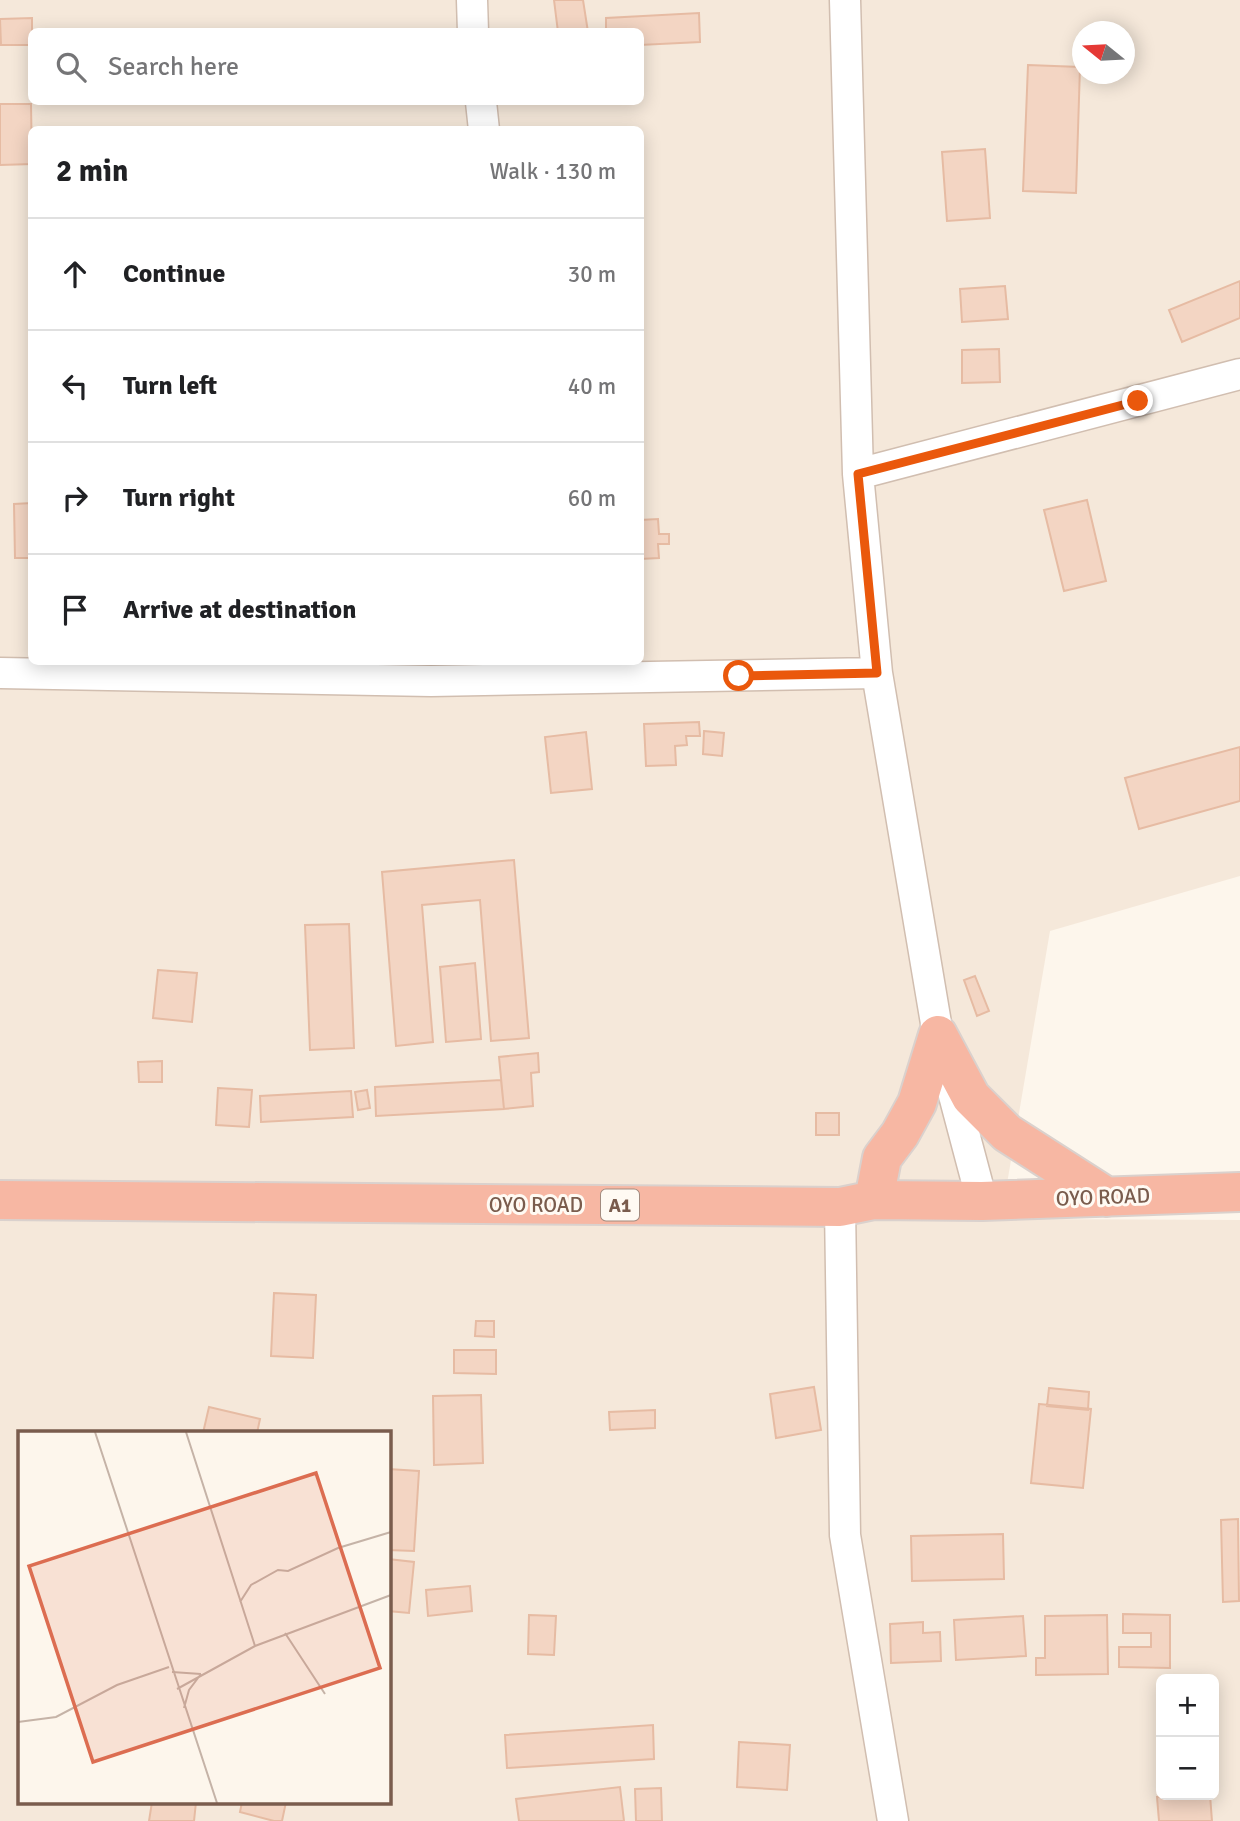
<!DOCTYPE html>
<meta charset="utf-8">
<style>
:root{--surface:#fff;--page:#f2f2f2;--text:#202124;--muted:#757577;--line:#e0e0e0}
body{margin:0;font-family:Signika,sans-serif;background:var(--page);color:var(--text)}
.controls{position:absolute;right:21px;bottom:21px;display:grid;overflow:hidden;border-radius:10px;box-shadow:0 4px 18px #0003}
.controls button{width:63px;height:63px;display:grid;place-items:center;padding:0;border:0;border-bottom:2px solid var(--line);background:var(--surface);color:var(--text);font:35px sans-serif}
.compass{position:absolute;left:1072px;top:21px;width:63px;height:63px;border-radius:50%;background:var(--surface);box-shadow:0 4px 18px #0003;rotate:288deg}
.stop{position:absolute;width:21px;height:21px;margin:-16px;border:5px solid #ea580c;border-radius:50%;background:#fff}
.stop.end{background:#ea580c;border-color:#fff;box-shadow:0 2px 7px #0008}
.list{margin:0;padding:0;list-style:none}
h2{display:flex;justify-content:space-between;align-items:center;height:91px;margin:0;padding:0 28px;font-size:30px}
h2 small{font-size:23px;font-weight:400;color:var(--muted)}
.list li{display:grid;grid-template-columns:46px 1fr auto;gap:21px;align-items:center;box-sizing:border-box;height:112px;padding:0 28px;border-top:2px solid var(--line)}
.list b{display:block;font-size:26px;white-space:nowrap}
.list em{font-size:23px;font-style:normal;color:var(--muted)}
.icon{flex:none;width:38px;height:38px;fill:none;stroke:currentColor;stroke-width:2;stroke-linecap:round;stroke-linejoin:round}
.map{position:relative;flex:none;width:1240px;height:1821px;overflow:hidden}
.search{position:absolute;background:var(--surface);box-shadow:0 4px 18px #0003;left:28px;top:28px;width:616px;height:77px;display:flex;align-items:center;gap:18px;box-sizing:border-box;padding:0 24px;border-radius:10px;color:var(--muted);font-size:26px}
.panel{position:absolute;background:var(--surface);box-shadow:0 4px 18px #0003;left:28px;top:126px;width:616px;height:539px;border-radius:10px}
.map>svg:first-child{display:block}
.residential{fill:#f5e8da;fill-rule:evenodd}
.building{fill:#f3d5c3;stroke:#e6bba3;stroke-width:2}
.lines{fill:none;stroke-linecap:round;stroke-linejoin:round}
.minor-casing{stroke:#d1beb0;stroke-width:33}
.highway-casing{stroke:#dad1cd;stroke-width:42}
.minor{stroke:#fff;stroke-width:30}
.highway{stroke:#f7b7a3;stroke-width:38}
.route{stroke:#ea580c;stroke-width:9}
.labels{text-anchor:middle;stroke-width:6;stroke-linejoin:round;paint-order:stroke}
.shield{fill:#fffaf3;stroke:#a28b7f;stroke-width:2}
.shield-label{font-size:19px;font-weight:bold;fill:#7a5c4d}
.street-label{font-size:21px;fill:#7a5c4d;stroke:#fffaf3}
.inset-road{fill:none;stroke:#c5b3a7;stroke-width:2}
.view{fill:#dc6d51;fill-opacity:0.15;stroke:#dc6d51;stroke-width:3.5}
.inset-edge{fill:none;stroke:#7a5c4d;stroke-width:3.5}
</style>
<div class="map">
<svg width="1240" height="1821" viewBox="0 0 1240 1821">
<rect width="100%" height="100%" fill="#fdf6ec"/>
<!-- residential -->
<path class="residential" d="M 0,0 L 1240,0 L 1240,876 L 1050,931 L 1001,1219 L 1240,1220 L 1240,1821 L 0,1821 ZM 32,32 L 640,32 L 640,102 L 32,102 ZM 1082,32 L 1124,32 L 1124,74 L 1082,74 ZM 32,130 L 640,130 L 640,662 L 32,662 ZM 19,1433 L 388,1433 L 388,1802 L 19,1802 ZM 1161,1679 L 1214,1679 L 1214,1795 L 1161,1795 Z"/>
<!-- building -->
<path class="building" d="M 554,0 L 583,0 L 588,32 L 558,32 Z
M 699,13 L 700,42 L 640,45 L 640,32 L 606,32 L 606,18 Z
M 32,18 L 32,45 L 1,45 L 0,19 Z
M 1028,65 L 1080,67 L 1076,193 L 1023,191 Z
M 0,104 L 31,104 L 32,164 L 0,165 Z
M 985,149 L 990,218 L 947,221 L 942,152 Z
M 1240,281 L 1240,318 L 1182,342 L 1169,310 Z
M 1005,286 L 1008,319 L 962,322 L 960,289 Z
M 999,349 L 1000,382 L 962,383 L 962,350 Z
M 1087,500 L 1106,581 L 1064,591 L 1044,510 Z
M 32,503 L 32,558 L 15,558 L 14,504 Z
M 658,519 L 659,534 L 669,534 L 669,544 L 658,544 L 659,558 L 640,559 L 640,520 Z
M 699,722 L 700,736 L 686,736 L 687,745 L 675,746 L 676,765 L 646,766 L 644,724 Z
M 704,731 L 724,733 L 722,756 L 703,754 Z
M 586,732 L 592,789 L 551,793 L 545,737 Z
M 1240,747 L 1240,801 L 1139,829 L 1125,778 Z
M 514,860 L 529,1038 L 491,1041 L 480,900 L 422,905 L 433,1042 L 396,1046 L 382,872 Z
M 349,924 L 354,1048 L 310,1050 L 305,925 Z
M 475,963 L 481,1039 L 446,1042 L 440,967 Z
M 158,970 L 197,973 L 192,1022 L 153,1018 Z
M 975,976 L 989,1011 L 977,1016 L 964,980 Z
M 538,1053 L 539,1072 L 531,1073 L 533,1106 L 504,1109 L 499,1057 Z
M 162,1061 L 162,1082 L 139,1082 L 138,1062 Z
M 501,1080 L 504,1109 L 376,1116 L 375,1087 Z
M 218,1088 L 252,1090 L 249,1127 L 216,1125 Z
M 367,1090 L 370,1108 L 358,1110 L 355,1092 Z
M 351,1091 L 353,1117 L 261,1122 L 260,1096 Z
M 816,1113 L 839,1113 L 839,1135 L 816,1135 Z
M 274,1293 L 316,1295 L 313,1358 L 271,1356 Z
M 476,1321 L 494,1321 L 494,1337 L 475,1336 Z
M 454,1350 L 496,1350 L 496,1374 L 454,1373 Z
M 814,1387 L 821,1430 L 776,1438 L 770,1394 Z
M 1049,1388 L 1089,1392 L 1088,1410 L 1047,1406 Z
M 481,1395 L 483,1463 L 434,1465 L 433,1396 Z
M 1039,1404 L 1091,1409 L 1083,1488 L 1031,1483 Z
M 209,1407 L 260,1419 L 257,1433 L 203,1433 Z
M 655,1410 L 655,1428 L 610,1430 L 609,1412 Z
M 388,1469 L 419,1471 L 414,1551 L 388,1550 Z
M 1238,1519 L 1239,1601 L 1223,1602 L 1221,1520 Z
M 1003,1534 L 1004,1579 L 912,1581 L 911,1536 Z
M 388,1559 L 414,1562 L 409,1613 L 388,1611 Z
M 470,1586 L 472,1611 L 428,1616 L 426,1590 Z
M 1123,1614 L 1170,1615 L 1170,1668 L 1119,1667 L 1119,1647 L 1151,1647 L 1151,1633 L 1123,1633 Z
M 529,1615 L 556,1616 L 554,1655 L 528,1654 Z
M 1107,1615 L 1108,1674 L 1036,1675 L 1036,1658 L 1045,1658 L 1045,1616 Z
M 1023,1616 L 1026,1656 L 956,1660 L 954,1620 Z
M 923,1622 L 923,1633 L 940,1632 L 941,1661 L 891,1663 L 890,1624 Z
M 653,1725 L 654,1759 L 507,1768 L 505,1735 Z
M 739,1742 L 790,1745 L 787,1790 L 737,1787 Z
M 620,1787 L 624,1821 L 519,1821 L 516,1799 Z
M 661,1788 L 662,1821 L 636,1821 L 635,1789 Z
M 1189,1795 L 1210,1795 L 1212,1821 L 1159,1821 L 1157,1797 Z
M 152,1802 L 196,1802 L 194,1821 L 149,1821 Z
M 242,1802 L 286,1802 L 282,1821 L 274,1821 L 240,1812 Z"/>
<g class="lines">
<defs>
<path id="minor" d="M 472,0 L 473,32
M 845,0 L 858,474 L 877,673 L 938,1035 L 982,1201
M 481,102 L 484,130
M 858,474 L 1240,374
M 0,673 L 431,681 L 877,673
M 840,1207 L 845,1535 L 893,1821"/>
<path id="highway" d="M 938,1035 L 971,1097 L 1007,1133 L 1107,1197
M 0,1200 L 840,1207 L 874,1200 L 982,1201 L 1240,1192
M 874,1200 L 882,1158 L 900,1134 L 917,1103 L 938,1035"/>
</defs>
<!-- minor casing -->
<use href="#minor" class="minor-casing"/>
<!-- highway casing -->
<use href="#highway" class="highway-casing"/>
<!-- minor -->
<use href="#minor" class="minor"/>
<!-- highway -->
<use href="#highway" class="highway"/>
</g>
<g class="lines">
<!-- route -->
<path class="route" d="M 739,676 L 877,673 L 858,474 L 1138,401"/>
</g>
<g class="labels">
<!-- shield labels -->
<rect class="shield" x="601" y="1189.5" width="38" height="31" rx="5"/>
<g class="shield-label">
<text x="620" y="1212">A1</text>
</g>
<!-- street labels -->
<g class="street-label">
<text transform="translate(1103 1197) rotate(-2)" y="7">OYO ROAD</text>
<text x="536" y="1212">OYO ROAD</text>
</g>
</g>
<!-- overview -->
<g transform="translate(18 1431)">
<rect width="373" height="373" fill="#fdf6ec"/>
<path class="inset-road" d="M 77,1 L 199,372M 168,1 L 237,215M 222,171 L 233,154 L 260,139 L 270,140 L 320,117 L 373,101M 267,202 L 307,263M 154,241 L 183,243M 159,258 L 237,215 L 373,164M 166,277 L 171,259 L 183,243M 0,291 L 38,286 L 99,254 L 151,236"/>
<path class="view" d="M 298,42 L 362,237 L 75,331 L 11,135 Z"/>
<rect width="373" height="373" class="inset-edge"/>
</g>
</svg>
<div class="controls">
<button>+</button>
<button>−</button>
</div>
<svg class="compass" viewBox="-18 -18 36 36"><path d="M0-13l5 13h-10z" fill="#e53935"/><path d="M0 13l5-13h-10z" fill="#757577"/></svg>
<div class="stop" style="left:739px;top:676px"></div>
<div class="stop end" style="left:1138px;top:401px"></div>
<div class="search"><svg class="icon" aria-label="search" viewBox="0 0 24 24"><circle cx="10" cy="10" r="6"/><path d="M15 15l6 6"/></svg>Search here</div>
<section class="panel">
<h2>2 min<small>Walk · 130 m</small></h2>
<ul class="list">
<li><svg class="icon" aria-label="ahead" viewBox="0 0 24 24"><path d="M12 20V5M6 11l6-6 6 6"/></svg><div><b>Continue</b></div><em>30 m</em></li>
<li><svg class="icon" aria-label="left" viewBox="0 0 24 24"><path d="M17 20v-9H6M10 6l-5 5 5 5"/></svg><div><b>Turn left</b></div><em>40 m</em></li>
<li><svg class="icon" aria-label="right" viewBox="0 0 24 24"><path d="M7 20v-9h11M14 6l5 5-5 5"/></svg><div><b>Turn right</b></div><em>60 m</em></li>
<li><svg class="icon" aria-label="arrive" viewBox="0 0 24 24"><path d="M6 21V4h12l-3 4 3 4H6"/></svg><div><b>Arrive at destination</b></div></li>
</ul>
</section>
</div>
